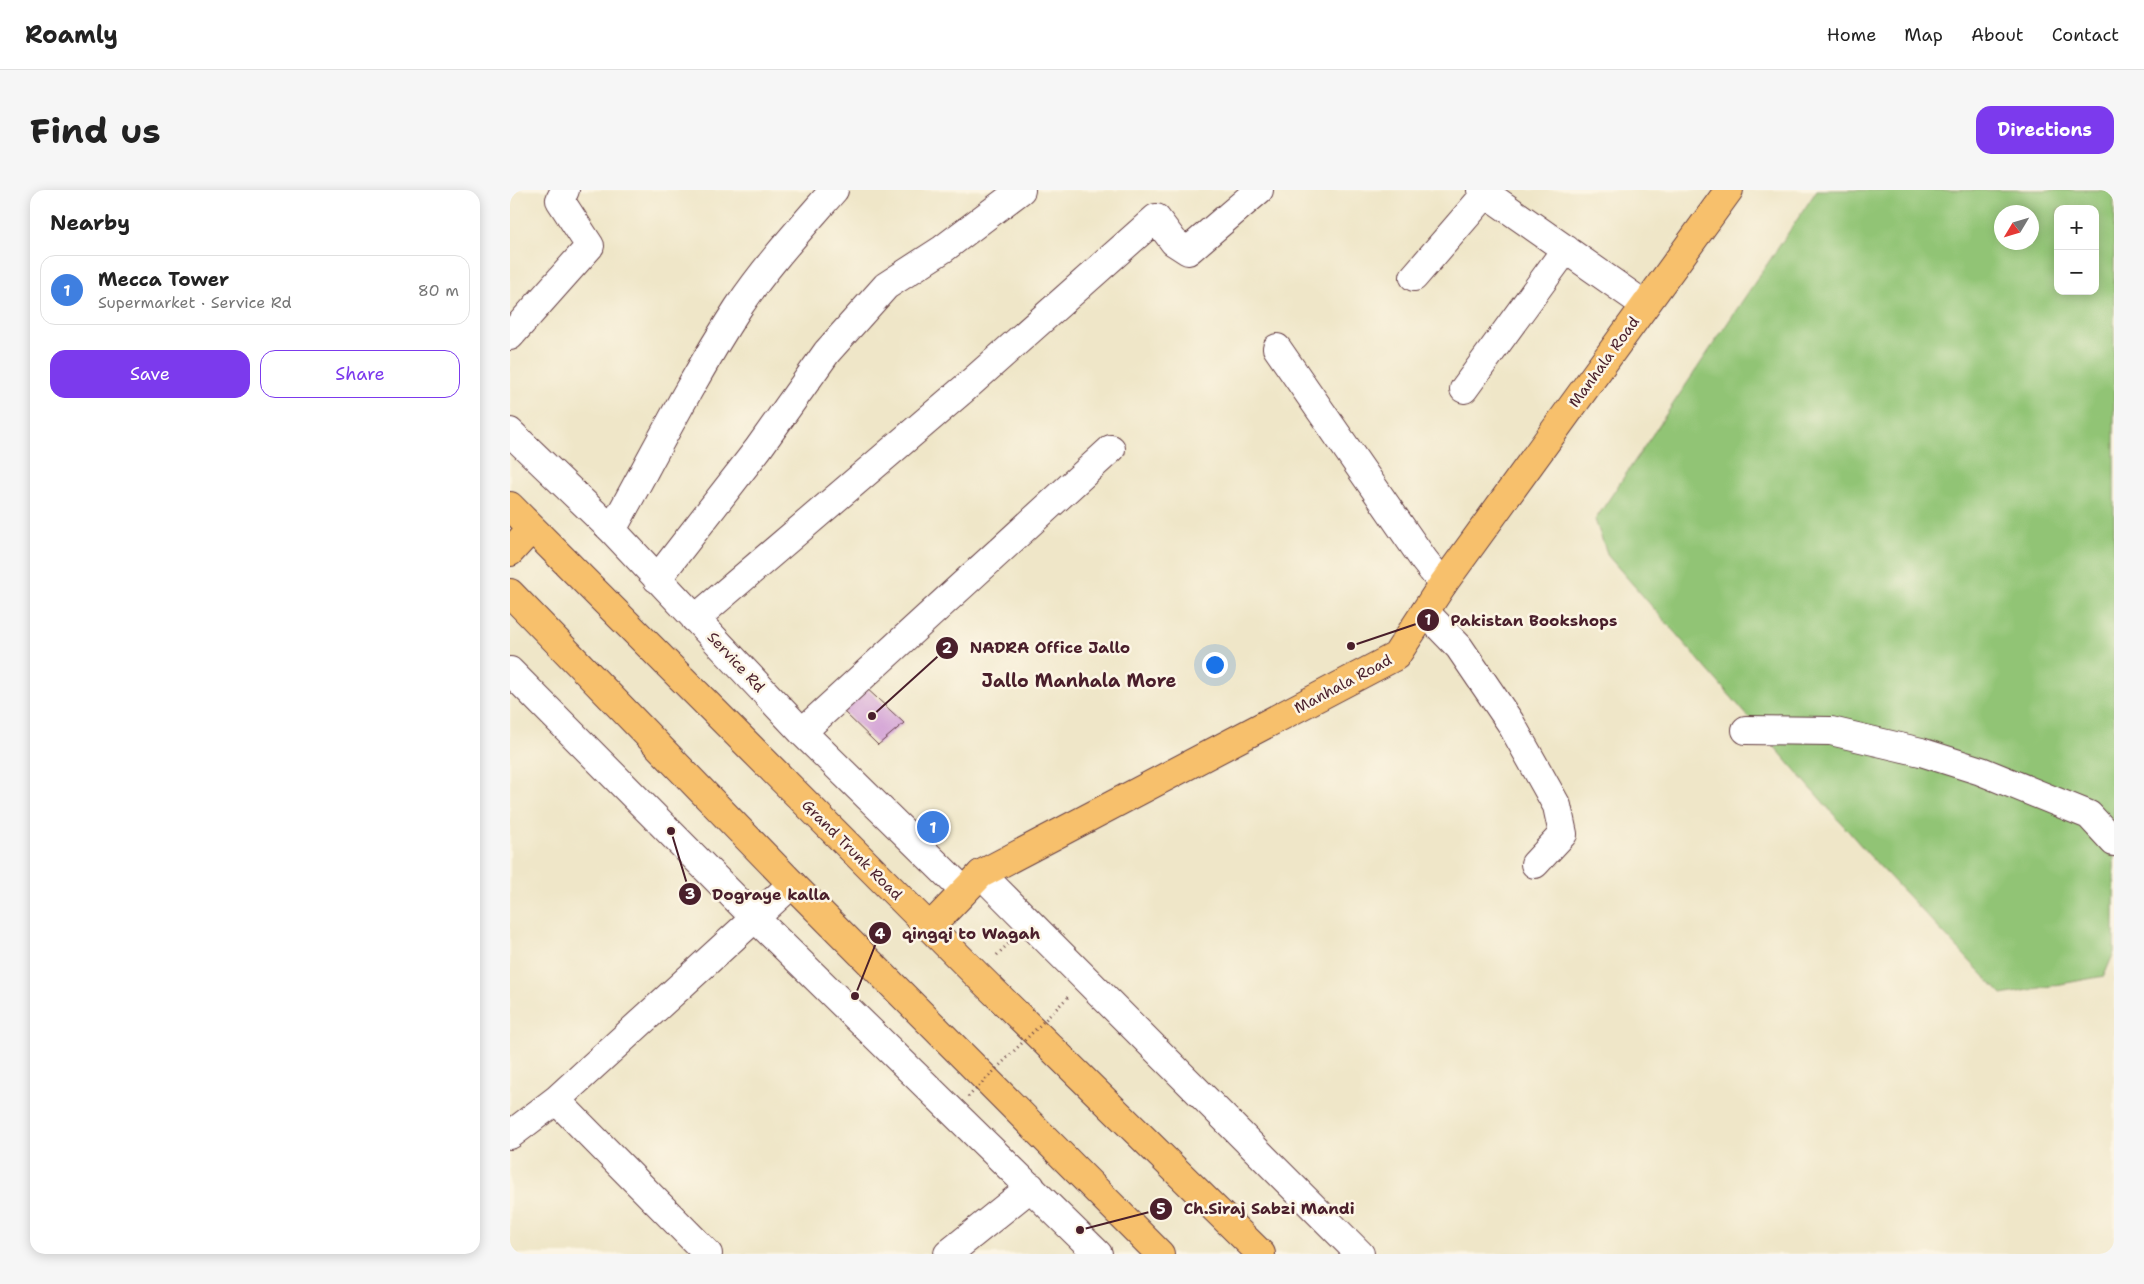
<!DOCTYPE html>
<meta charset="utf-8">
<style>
:root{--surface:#fff;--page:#f6f6f6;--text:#222;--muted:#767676;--line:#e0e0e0;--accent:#7c3aed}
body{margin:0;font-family:"Shantell Sans",sans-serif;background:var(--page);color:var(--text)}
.controls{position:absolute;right:15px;top:15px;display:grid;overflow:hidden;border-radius:10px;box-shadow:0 2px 12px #0003}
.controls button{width:45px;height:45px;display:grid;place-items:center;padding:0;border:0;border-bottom:1px solid var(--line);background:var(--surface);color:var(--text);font:25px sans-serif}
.compass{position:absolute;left:1484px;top:15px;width:45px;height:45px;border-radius:50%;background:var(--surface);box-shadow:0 2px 12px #0003;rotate:232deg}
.you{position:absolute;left:704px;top:474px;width:18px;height:18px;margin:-12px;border:4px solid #fff;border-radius:50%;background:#1a73e8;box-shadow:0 0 0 8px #1a73e833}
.badge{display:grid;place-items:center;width:32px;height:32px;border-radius:50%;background:var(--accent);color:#fff;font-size:16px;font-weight:700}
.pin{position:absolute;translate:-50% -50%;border:2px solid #fff;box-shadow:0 1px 5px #0006}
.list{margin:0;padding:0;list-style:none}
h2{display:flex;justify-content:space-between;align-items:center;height:65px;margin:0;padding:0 20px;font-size:21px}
h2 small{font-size:16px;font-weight:400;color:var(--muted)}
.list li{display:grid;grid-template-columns:32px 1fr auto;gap:15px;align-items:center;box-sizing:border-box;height:70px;margin:0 10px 10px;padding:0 10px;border:1px solid var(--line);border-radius:15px}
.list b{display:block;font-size:19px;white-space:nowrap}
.list p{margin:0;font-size:16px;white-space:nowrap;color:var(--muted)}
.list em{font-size:16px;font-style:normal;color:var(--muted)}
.actions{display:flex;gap:10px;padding:15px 20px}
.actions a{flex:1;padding:11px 0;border:1px solid var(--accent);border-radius:15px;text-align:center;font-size:18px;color:var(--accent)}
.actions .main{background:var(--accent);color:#fff}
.map{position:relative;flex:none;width:1604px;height:1064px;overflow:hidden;border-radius:15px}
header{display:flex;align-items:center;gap:30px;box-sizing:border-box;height:70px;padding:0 25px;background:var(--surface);border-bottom:1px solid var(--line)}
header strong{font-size:24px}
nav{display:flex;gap:28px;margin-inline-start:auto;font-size:18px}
.intro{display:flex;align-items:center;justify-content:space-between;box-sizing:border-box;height:120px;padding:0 30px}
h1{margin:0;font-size:35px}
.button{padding:12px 22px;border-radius:15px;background:var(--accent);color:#fff;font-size:18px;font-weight:700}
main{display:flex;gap:30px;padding:0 30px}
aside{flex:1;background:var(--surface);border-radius:15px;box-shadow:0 2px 12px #0003}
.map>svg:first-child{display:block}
.green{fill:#91c475;stroke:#6e7250;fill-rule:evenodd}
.building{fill:#d09cd5}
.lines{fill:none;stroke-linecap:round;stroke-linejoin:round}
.minor-casing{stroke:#633d43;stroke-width:30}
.major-casing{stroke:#633d43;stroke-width:30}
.highway-casing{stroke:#633d43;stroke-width:30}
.path{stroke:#633d43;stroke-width:3;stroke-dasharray:1 4;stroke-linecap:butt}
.minor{stroke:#fff;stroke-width:28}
.major{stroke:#f7c06c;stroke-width:28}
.highway{stroke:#f7c06c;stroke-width:28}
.path-bridge{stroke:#633d43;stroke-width:3;stroke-dasharray:1 4;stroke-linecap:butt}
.labels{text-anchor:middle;stroke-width:5;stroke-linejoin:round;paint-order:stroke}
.street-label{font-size:15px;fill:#4a1f2b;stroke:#fcf5e5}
.quarter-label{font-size:18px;font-weight:bold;fill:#4a1f2b;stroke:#fcf5e5}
.leader{fill:none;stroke:#4a1f2b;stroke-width:2}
.callout-dot{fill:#4a1f2b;stroke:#fcf5e5;stroke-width:2}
.mark-label{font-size:15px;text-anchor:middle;font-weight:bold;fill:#fff}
.callout-label{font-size:16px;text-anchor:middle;font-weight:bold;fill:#4a1f2b;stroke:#fcf5e5;stroke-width:5;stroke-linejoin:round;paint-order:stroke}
</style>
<header>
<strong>Roamly</strong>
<nav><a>Home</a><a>Map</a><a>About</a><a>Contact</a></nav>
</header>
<div class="intro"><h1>Find us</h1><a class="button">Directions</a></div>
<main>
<aside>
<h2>Nearby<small></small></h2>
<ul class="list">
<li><span class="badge" style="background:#3f7fe0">1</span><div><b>Mecca Tower</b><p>Supermarket · Service Rd</p></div><em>80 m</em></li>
</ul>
<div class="actions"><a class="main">Save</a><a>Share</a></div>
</aside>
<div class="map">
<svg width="1604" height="1064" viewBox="0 0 1604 1064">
<rect width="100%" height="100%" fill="#fcf5e5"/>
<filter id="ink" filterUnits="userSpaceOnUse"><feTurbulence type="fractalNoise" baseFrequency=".02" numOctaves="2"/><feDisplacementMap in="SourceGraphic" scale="10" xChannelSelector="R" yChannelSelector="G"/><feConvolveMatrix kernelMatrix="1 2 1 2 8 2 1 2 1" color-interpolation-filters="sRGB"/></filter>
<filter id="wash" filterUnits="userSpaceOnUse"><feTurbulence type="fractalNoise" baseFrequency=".0096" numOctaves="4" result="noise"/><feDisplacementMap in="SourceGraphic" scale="20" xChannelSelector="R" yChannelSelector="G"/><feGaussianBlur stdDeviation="1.12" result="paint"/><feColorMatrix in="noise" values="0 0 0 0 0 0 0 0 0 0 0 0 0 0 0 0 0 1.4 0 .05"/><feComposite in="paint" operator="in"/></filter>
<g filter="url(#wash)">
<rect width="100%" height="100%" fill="#efe6c8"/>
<!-- green -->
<path class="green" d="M 1307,0 L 1604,0 L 1604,762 L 1594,786 L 1492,805 L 1360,666 L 1098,366 L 1085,330 ZM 1548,19 L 1585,19 L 1585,101 L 1548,101 ZM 1492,22 L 1522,22 L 1522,52 L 1492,52 Z"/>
<g id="blocks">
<!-- building -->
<path class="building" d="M 354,496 L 394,533 L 368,555 L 331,519 Z"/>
</g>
</g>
<g filter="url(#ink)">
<use href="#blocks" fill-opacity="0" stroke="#633d43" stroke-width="1"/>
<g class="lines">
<defs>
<path id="minor" d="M 971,0 L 1135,115
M 904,87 L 979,0
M 0,146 L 80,56 L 50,10 L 55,0
M 767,158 L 914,370 L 933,394
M 954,199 L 1056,59
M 0,242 L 102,340 L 292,542 L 454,701
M 102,340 C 143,266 182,189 228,118 C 256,76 291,38 324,0
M 147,389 L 248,259 L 317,162 L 376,96 L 433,59 L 511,0
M 915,422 L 949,457 L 1000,532 L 1047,616 L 1053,644 L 1025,674
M 185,429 L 455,198 L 646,28 L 664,52 L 678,61 L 749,0
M 0,481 L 246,729 L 588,1064
M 1236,540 L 1321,541 L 1411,562 L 1471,581 L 1579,625 L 1604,652
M 292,542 L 601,259
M 471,684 L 850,1064
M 46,910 L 198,1064
M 0,945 L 46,910 L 282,694
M 438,1064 L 521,997"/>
<path id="major" d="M 420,737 L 471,684 L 886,466 L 933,394 L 1219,0"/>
<path id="highway" d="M 0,316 L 466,784 L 751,1064
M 0,362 L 22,338
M 0,403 L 282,694 L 650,1064"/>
</defs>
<!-- minor casing -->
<use href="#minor" class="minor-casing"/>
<!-- major casing -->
<use href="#major" class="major-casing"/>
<!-- highway casing -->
<use href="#highway" class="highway-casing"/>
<!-- path -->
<path class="path" d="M 487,765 L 500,752"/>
<!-- minor -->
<use href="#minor" class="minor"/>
<!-- major -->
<use href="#major" class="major"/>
<!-- highway -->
<use href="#highway" class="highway"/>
<!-- path-bridge -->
<path class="path-bridge" d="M 458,907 L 560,805"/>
</g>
</g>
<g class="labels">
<!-- street labels -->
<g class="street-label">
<text transform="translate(1094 172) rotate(-54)" y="5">Manhala Road</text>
<text transform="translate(226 472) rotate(47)" y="5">Service Rd</text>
<text transform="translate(833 494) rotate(-28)" y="5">Manhala Road</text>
<text transform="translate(342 660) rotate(45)" y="5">Grand Trunk Road</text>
</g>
<!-- quarter labels -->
<g class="quarter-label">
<text x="569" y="497">Jallo Manhala More</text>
</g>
</g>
<!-- callouts -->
<path class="leader" d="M841 456L918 430M362 526L437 458M161 641L180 704M345 806L370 743M570 1040L651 1019"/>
<g class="callout-dot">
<circle cx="841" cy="456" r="5"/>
<circle cx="362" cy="526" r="5"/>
<circle cx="161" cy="641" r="5"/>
<circle cx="345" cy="806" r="5"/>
<circle cx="570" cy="1040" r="5"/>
<circle cx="918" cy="430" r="12"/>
<circle cx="437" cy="458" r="12"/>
<circle cx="180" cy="704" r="12"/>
<circle cx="370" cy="743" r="12"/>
<circle cx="651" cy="1019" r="12"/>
</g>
<g class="mark-label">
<text x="918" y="435">1</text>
<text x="437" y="463">2</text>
<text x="180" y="709">3</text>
<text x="370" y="749">4</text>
<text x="651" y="1024">5</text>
</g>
<g class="callout-label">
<text x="1024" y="436">Pakistan Bookshops</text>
<text x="540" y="463">NADRA Office Jallo</text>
<text x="261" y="710">Dograye kalla</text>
<text x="461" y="749">qingqi to Wagah</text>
<text x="759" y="1024">Ch.Siraj Sabzi Mandi</text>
</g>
</svg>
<div class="controls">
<button>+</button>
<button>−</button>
</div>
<svg class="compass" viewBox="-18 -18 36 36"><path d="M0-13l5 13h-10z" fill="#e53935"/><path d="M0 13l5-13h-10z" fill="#767676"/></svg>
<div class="you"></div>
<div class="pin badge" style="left:423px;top:637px;background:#3f7fe0">1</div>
</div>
</main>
